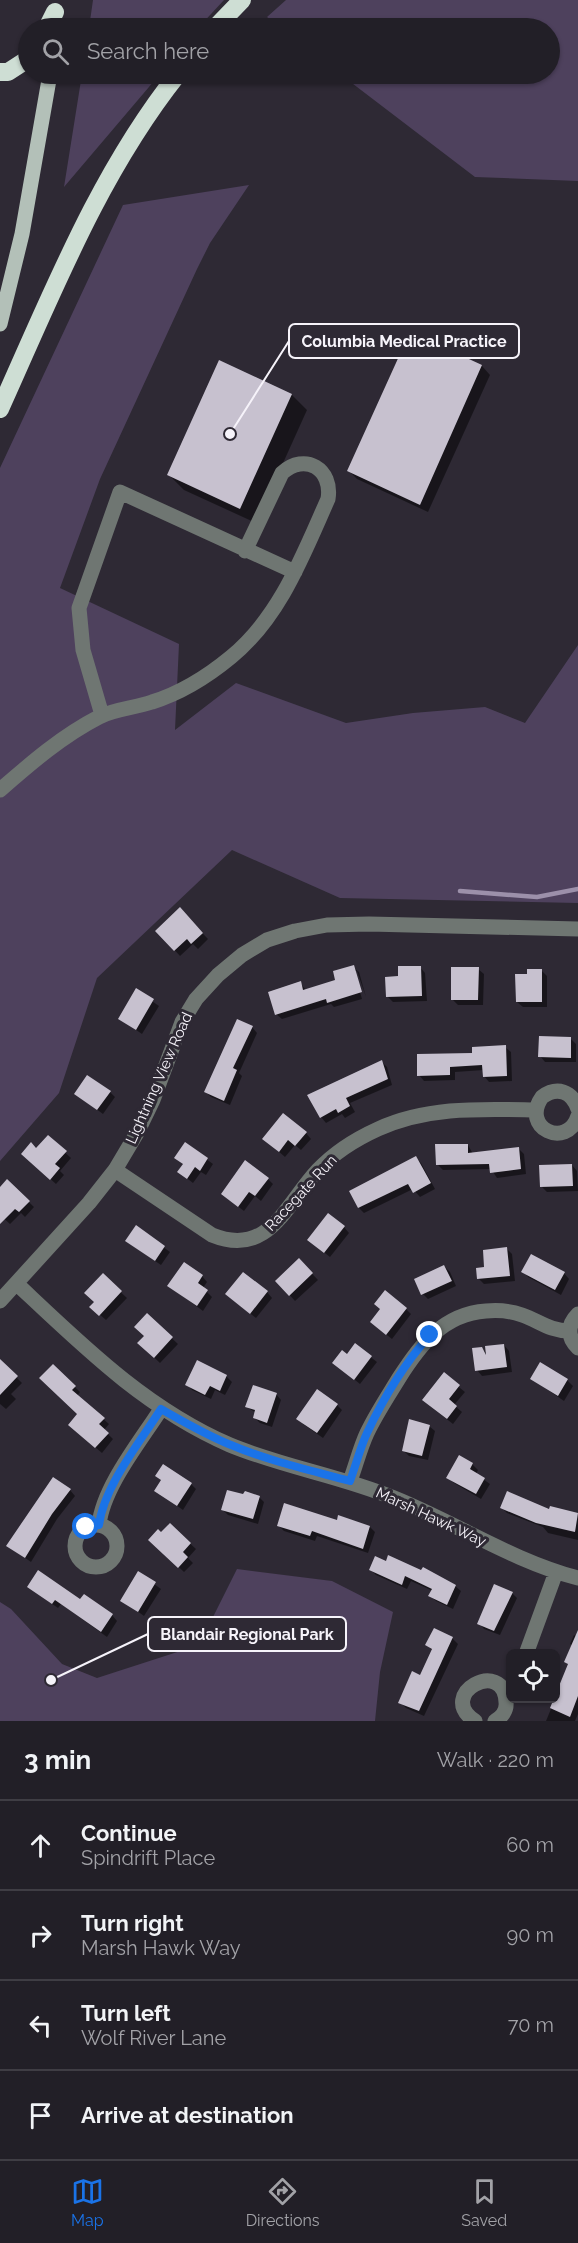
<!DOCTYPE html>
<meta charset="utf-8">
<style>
:root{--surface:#221f27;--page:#2a272f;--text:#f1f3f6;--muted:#a2a2a7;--line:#3f3d44;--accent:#1a73e8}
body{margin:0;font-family:Raleway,sans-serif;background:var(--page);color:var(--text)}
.controls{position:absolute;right:18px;bottom:18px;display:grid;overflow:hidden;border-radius:9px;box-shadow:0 2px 4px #0004}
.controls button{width:54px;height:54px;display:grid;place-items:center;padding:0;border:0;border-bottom:2px solid var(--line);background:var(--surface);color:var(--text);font:30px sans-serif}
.stop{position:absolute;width:18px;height:18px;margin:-14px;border:4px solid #1a73e8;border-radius:50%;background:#fff}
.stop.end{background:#1a73e8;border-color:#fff;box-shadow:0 2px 6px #0008}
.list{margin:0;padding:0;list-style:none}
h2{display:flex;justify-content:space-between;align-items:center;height:78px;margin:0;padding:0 24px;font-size:26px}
h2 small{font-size:20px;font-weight:400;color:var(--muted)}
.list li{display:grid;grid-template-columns:39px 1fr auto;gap:18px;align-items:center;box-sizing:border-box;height:90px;padding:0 24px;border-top:2px solid var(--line)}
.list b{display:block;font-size:22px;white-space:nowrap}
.list p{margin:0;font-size:20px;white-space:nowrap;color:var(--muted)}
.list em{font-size:20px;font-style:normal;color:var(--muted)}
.icon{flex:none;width:33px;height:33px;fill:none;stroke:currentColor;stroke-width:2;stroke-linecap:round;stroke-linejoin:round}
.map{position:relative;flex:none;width:578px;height:1721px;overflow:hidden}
.search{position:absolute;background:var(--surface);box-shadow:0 2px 4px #0004;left:18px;right:18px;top:18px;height:66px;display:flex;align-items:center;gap:15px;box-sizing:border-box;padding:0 21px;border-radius:33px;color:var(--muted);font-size:22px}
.sheet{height:438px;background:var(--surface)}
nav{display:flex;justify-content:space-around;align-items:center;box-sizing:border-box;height:84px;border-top:2px solid var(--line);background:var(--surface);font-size:16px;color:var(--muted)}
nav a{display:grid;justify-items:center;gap:3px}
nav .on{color:var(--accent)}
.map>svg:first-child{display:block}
.green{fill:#4e415d}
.shadow{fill:#0007}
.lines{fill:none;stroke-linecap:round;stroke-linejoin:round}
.stream{stroke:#9c90aa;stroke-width:4.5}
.building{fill:#c7c1cf}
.minor{stroke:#6f7672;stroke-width:15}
.major{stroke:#b3c0b8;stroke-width:15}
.highway{stroke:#ceded4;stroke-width:18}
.route{stroke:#1a73e8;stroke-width:8}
.labels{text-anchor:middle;stroke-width:6;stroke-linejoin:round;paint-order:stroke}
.street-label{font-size:15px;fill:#f6f3fa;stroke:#2e2934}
.leader{fill:none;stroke:#f6f3fa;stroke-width:2}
.callout-dot{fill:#f6f3fa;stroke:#2e2934;stroke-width:2}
.callout{fill:#2e2934;stroke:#f6f3fa;stroke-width:2}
.callout-label{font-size:16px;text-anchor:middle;font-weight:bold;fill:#f6f3fa}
</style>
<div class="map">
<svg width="578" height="1721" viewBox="0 0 578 1721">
<rect width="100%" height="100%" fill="#2e2934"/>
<!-- green -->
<path class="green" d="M 93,0 L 224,0 L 198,28 L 89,28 Z
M 286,0 L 578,0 L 578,181 L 475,177 L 340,74 L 550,74 L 550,28 L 281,28 L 267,17 Z
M 82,74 L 160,74 L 64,187 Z
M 249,185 L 210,243 L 197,269 L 100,479 L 60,588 L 179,644 L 175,730 L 236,683 L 346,723 L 413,713 L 485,707 L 525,723 L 578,645 L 578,903 L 340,898 L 232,850 L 97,978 L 59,1093 L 0,1161 L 0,468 L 123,205 Z
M 237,1569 L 332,1581 L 393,1612 L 380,1672 L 375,1721 L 0,1721 L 0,1602 L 11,1609 L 62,1664 L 97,1678 L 199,1645 Z"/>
<!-- shadow -->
<path class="shadow" d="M 410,334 L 482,366 L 490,375 L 428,512 L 357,479 L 349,471 Z
M 292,395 L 307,410 L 256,523 L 184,490 L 169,475 Z
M 180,910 L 208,939 L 198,949 L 193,944 L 180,956 L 157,931 Z
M 353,967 L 359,972 L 366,997 L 357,971 L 354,971 L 362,999 L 334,1007 L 331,1004 L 282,1019 L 276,1014 L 300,983 L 306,990 L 337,981 Z
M 420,967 L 425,973 L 427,1001 L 393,1002 L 387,996 L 400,978 Z
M 478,969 L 484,974 L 483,1005 L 458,1005 L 452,999 Z
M 541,970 L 547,976 L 547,1007 L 523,1007 L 517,1002 Z
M 136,990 L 159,1006 L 142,1034 L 120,1019 Z
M 252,1027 L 257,1033 L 239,1073 L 242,1076 L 230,1105 L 211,1097 L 206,1092 Z
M 570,1038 L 576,1044 L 576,1062 L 545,1062 L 540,1056 Z
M 505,1047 L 511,1052 L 512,1081 L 489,1082 L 484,1076 L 484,1070 L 455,1072 L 455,1080 L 424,1081 L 419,1075 L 474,1055 Z
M 382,1062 L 387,1067 L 392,1085 L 350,1103 L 355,1112 L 345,1118 L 342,1114 L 326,1123 L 321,1117 Z
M 110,1092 L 115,1097 L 103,1114 L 76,1094 Z
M 306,1133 L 311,1139 L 301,1150 L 295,1145 L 285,1157 L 270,1144 Z
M 48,1137 L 71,1158 L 60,1171 L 64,1175 L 56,1184 L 28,1159 Z
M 186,1144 L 213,1164 L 206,1175 L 201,1172 L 193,1183 L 179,1172 L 184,1165 L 176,1158 Z
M 468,1145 L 473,1154 L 518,1148 L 524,1154 L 526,1174 L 497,1178 L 491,1169 L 443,1170 L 438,1165 Z
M 416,1158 L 421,1163 L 435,1189 L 420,1197 L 413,1189 L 364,1213 L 359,1208 Z
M 572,1165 L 577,1171 L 578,1191 L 547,1192 L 542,1187 Z
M 268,1179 L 273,1184 L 261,1201 L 255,1196 L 244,1211 L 228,1199 Z
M 7,1181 L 34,1207 L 25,1217 L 21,1213 L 10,1224 L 0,1215 L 0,1189 Z
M 136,1227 L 170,1252 L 161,1265 L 133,1246 Z
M 344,1227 L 349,1233 L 330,1257 L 315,1245 Z
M 507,1249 L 512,1254 L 515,1281 L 484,1284 L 479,1279 Z
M 299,1260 L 318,1280 L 295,1301 L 277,1281 Z
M 444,1266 L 450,1272 L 456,1286 L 428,1299 L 423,1294 Z
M 523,1271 L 564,1273 L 569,1279 L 561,1295 L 528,1277 Z
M 103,1276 L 127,1298 L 106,1320 L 91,1307 L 96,1302 Z
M 202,1276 L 207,1282 L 203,1288 L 212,1297 L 203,1311 L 169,1286 Z
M 267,1292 L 272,1298 L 256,1318 L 233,1300 Z
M 381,1309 L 406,1309 L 411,1314 L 392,1339 L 377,1327 Z
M 147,1315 L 178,1344 L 160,1363 L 139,1343 L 146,1336 Z
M 355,1345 L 377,1362 L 360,1384 L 334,1363 L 347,1356 Z
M 504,1345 L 509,1351 L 512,1372 L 482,1376 L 477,1370 L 482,1348 L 487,1354 Z
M 198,1362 L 226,1376 L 232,1382 L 225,1395 L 215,1390 L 211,1399 L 192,1390 L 187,1384 Z
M 3,1364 L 22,1383 L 11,1394 L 16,1399 L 6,1409 L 0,1404 L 0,1367 Z
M 53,1366 L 80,1392 L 77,1396 L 109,1424 L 104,1430 L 113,1439 L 102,1453 L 75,1430 L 79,1414 Z
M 444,1375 L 465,1392 L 454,1405 L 462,1412 L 453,1424 L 430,1406 Z
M 532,1379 L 567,1380 L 573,1386 L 564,1401 Z
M 276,1394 L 281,1400 L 272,1427 L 260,1423 L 254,1417 L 256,1413 L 247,1407 Z
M 337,1405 L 342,1410 L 323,1438 L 303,1424 Z
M 429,1426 L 435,1431 L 428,1460 L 409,1456 L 403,1450 Z
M 460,1457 L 472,1464 L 478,1470 L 476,1474 L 490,1484 L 481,1499 L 454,1483 L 448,1478 Z
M 191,1484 L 196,1489 L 183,1510 L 156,1491 Z
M 70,1490 L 75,1496 L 57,1519 L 31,1562 L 8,1546 Z
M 259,1497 L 264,1502 L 258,1524 L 228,1515 L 223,1510 Z
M 551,1507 L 578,1514 L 578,1540 L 548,1533 L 543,1527 L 507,1513 L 502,1508 L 550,1511 Z
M 337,1521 L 370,1527 L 375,1532 L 368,1553 L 317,1536 L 315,1541 L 284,1531 L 279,1526 Z
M 170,1525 L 196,1549 L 188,1558 L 193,1563 L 184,1572 L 150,1540 L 161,1534 Z
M 386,1563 L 455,1586 L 461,1591 L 453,1609 L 436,1601 L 430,1596 L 433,1591 L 411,1581 L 407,1589 L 376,1575 L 371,1570 Z
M 139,1573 L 161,1589 L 144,1616 L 122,1600 Z
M 35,1592 L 81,1601 L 112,1615 L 117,1621 L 107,1637 L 61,1604 L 58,1608 Z
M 512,1593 L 517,1598 L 500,1635 L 484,1629 L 479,1623 Z
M 574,1635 L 578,1637 L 578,1714 L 575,1721 L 546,1721 L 569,1665 L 573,1646 L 570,1644 Z
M 452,1638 L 458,1644 L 424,1716 L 406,1708 L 400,1702 L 421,1677 L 433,1651 L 427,1645 Z"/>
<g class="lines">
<!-- stream -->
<path class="stream" d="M 460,891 L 537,897 L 578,889"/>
</g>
<!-- building -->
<path class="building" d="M 410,332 L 482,365 L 420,505 L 347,471 Z
M 219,360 L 292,394 L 240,509 L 167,475 Z
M 180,907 L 203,933 L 191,944 L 187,939 L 174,951 L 155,931 Z
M 354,965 L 362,992 L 327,1003 L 326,999 L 275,1015 L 268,992 L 301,981 L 303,990 L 335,980 L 333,971 Z
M 398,966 L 421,966 L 422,996 L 386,997 L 385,977 L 398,976 Z
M 451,967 L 479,967 L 478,1000 L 451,1000 Z
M 527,969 L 542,969 L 542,1002 L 516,1002 L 515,974 L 527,974 Z
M 136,988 L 154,999 L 136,1030 L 118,1019 Z
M 237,1019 L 253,1026 L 233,1068 L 237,1070 L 224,1101 L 204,1092 Z
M 539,1036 L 571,1037 L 571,1058 L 538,1057 Z
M 506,1045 L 507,1076 L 483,1077 L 482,1065 L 450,1067 L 450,1075 L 417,1076 L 417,1054 L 472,1053 L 472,1047 Z
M 382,1060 L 388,1079 L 346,1098 L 350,1106 L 338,1113 L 336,1109 L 320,1118 L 307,1095 Z
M 87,1075 L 111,1091 L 97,1110 L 74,1094 Z
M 283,1113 L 307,1132 L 295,1146 L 288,1140 L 279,1152 L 262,1139 Z
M 48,1135 L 67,1151 L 55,1164 L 60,1168 L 50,1180 L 21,1154 L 31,1142 L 36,1148 Z
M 185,1142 L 208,1158 L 200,1171 L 195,1167 L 187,1179 L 177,1172 L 183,1164 L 174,1158 Z
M 435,1144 L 468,1144 L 468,1153 L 519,1147 L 521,1169 L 490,1173 L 489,1164 L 436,1165 Z
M 416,1156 L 431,1183 L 413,1193 L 408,1184 L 358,1208 L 349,1191 Z
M 245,1160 L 269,1178 L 255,1196 L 249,1192 L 238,1207 L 221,1194 Z
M 572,1164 L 573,1186 L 540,1187 L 539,1165 Z
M 7,1179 L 30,1201 L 19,1212 L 15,1209 L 0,1224 L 0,1187 Z
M 328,1213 L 345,1226 L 324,1253 L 307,1240 Z
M 136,1225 L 165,1246 L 155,1261 L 125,1241 Z
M 507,1247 L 510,1276 L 477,1279 L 476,1268 L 484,1267 L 483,1250 Z
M 531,1254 L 565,1272 L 555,1290 L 521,1272 Z
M 299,1258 L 313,1273 L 289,1296 L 275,1281 Z
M 184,1262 L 203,1275 L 198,1283 L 208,1290 L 197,1306 L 167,1286 Z
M 444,1265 L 452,1281 L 421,1295 L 414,1279 Z
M 243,1272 L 268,1291 L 250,1314 L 225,1294 Z
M 103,1273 L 122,1291 L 99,1316 L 89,1307 L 94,1302 L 84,1293 Z
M 385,1290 L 407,1308 L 386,1335 L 370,1322 L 380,1309 L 374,1304 Z
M 147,1313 L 173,1337 L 154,1358 L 137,1343 L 144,1336 L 134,1327 Z
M 355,1343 L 372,1356 L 354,1380 L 332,1363 L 342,1350 L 347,1354 Z
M 504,1344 L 507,1367 L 475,1371 L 472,1348 L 482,1347 L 486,1355 L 485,1346 Z
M 0,1359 L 18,1376 L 0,1395 Z
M 197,1360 L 227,1375 L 220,1391 L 210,1386 L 205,1395 L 185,1385 Z
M 540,1362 L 568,1379 L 558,1396 L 530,1379 Z
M 53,1364 L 76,1386 L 72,1390 L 105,1418 L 99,1424 L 109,1433 L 95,1448 L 68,1425 L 77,1414 L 39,1378 Z
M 444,1372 L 460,1385 L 449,1399 L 457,1406 L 447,1419 L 422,1400 Z
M 253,1385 L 277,1393 L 267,1423 L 253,1418 L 255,1410 L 245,1407 Z
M 317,1389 L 338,1404 L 317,1433 L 296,1419 Z
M 409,1419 L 430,1425 L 422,1456 L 402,1451 Z
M 459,1455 L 473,1463 L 470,1469 L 485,1478 L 476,1494 L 446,1478 Z
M 163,1464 L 192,1483 L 177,1506 L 154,1491 L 161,1480 L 155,1476 Z
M 53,1477 L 71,1489 L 52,1514 L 25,1558 L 6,1546 Z
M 227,1490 L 243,1494 L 245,1491 L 260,1496 L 253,1519 L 221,1510 Z
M 507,1491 L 549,1509 L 550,1506 L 578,1513 L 575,1532 L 536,1523 L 500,1508 Z
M 284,1503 L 337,1520 L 338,1515 L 370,1526 L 363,1549 L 312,1531 L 310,1536 L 277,1526 Z
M 170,1523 L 191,1543 L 183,1552 L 188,1557 L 178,1568 L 148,1540 L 158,1529 L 161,1532 Z
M 388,1555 L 421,1570 L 423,1567 L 456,1585 L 447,1605 L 428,1596 L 432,1589 L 405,1576 L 402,1585 L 369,1570 L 375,1556 L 386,1561 Z
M 38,1570 L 80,1599 L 84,1594 L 113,1614 L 101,1632 L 55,1600 L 52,1604 L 27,1587 Z
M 138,1571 L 156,1582 L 138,1612 L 120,1601 Z
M 494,1584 L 513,1592 L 494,1631 L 477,1624 Z
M 434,1628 L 453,1637 L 419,1711 L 398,1703 L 412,1671 L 420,1675 L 432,1649 L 425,1645 Z
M 578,1630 L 578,1696 L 570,1717 L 550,1708 L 568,1664 L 564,1662 Z"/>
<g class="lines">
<!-- minor -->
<path class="minor" d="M 102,715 L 83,650 L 79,608 L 120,492 L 295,572
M 0,790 C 31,763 62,736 99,717 C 114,709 135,708 152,702 C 181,693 208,676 231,657 C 280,617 303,555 328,499 C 333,469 305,452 282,473 L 245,551
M 578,1109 C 572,1091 557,1086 542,1097 C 520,1128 567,1150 578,1116
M 115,1170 L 212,1235 C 269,1258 286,1204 318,1170 C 334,1153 356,1139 378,1129 C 428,1106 482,1109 536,1110
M 17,1284 C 83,1346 145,1408 230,1445 C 283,1467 341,1476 394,1498 C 456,1523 513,1561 578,1578
M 0,1301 L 89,1203 L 115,1170 L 137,1133 L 153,1100 L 182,1022 L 196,999 L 218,975 L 242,955 L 267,940 L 295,931 L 327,925 L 369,924 L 578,929
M 578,1314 C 567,1325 567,1337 578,1348
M 350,1481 C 356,1465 360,1448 367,1433 C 376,1414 388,1396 399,1378 C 420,1345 443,1314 486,1311 C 497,1310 511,1311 522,1315 C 539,1321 550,1331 569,1331
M 99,1525 C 103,1487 140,1442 161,1409
M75 1546a21 21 0 1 1 42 0a21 21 0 1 1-42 0Z
M 526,1654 L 556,1572
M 475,1721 C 435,1694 504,1657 506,1702 C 507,1710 502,1717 495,1721"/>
<!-- major -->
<path class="major" d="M 0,324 L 22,234 L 50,74"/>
<!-- highway -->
<path class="highway" d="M 47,28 L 55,12
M 215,28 L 242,0
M 0,72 L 8,72 L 28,59
M 0,409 C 52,294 99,173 178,74"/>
</g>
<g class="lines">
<!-- route -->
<path class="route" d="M 86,1527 L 99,1525 C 104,1486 140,1442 161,1409 C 184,1422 206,1435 231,1445 C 269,1461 310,1470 350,1481 C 356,1465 360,1448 367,1433 C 383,1399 405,1363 430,1335"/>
</g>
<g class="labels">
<!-- street labels -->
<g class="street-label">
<text transform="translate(159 1078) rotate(-66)" y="5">Lightning View Road</text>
<text transform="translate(301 1193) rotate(-47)" y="5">Racegate Run</text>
<text transform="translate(431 1517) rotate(25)" y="5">Marsh Hawk Way</text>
</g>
</g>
<!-- callouts -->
<path class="leader" d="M230 434L289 341M51 1680L148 1634"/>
<g class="callout-dot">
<circle cx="230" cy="434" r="6"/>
<circle cx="51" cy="1680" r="6"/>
</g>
<g class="callout">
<rect x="289" y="324" width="230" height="34" rx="6"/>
<rect x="148" y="1617" width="198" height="34" rx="6"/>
</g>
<g class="callout-label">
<text x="404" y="347">Columbia Medical Practice</text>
<text x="247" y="1640">Blandair Regional Park</text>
</g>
</svg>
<div class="controls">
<button><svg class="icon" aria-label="locate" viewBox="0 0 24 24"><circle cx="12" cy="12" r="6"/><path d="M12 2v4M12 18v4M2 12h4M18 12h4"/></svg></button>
</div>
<div class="stop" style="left:86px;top:1527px"></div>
<div class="stop end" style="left:430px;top:1335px"></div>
<div class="search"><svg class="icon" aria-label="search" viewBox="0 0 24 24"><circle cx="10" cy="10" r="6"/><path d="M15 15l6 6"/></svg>Search here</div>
</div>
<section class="sheet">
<h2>3 min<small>Walk · 220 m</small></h2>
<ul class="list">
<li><svg class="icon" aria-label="ahead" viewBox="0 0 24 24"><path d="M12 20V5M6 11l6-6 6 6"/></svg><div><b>Continue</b><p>Spindrift Place</p></div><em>60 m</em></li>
<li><svg class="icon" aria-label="right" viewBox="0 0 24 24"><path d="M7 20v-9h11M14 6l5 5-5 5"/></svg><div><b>Turn right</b><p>Marsh Hawk Way</p></div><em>90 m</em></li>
<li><svg class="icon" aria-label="left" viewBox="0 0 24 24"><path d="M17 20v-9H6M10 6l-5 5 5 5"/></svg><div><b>Turn left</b><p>Wolf River Lane</p></div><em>70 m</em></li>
<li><svg class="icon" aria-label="arrive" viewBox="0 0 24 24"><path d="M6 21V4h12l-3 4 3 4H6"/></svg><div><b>Arrive at destination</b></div></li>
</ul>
</section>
<nav>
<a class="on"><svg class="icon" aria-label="map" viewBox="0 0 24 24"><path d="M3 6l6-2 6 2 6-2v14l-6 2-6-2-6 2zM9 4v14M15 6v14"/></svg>Map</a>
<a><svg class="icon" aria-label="directions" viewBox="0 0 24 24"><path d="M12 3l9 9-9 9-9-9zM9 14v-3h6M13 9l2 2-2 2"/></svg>Directions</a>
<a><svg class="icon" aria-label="saved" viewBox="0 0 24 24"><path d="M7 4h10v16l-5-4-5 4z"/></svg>Saved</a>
</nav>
